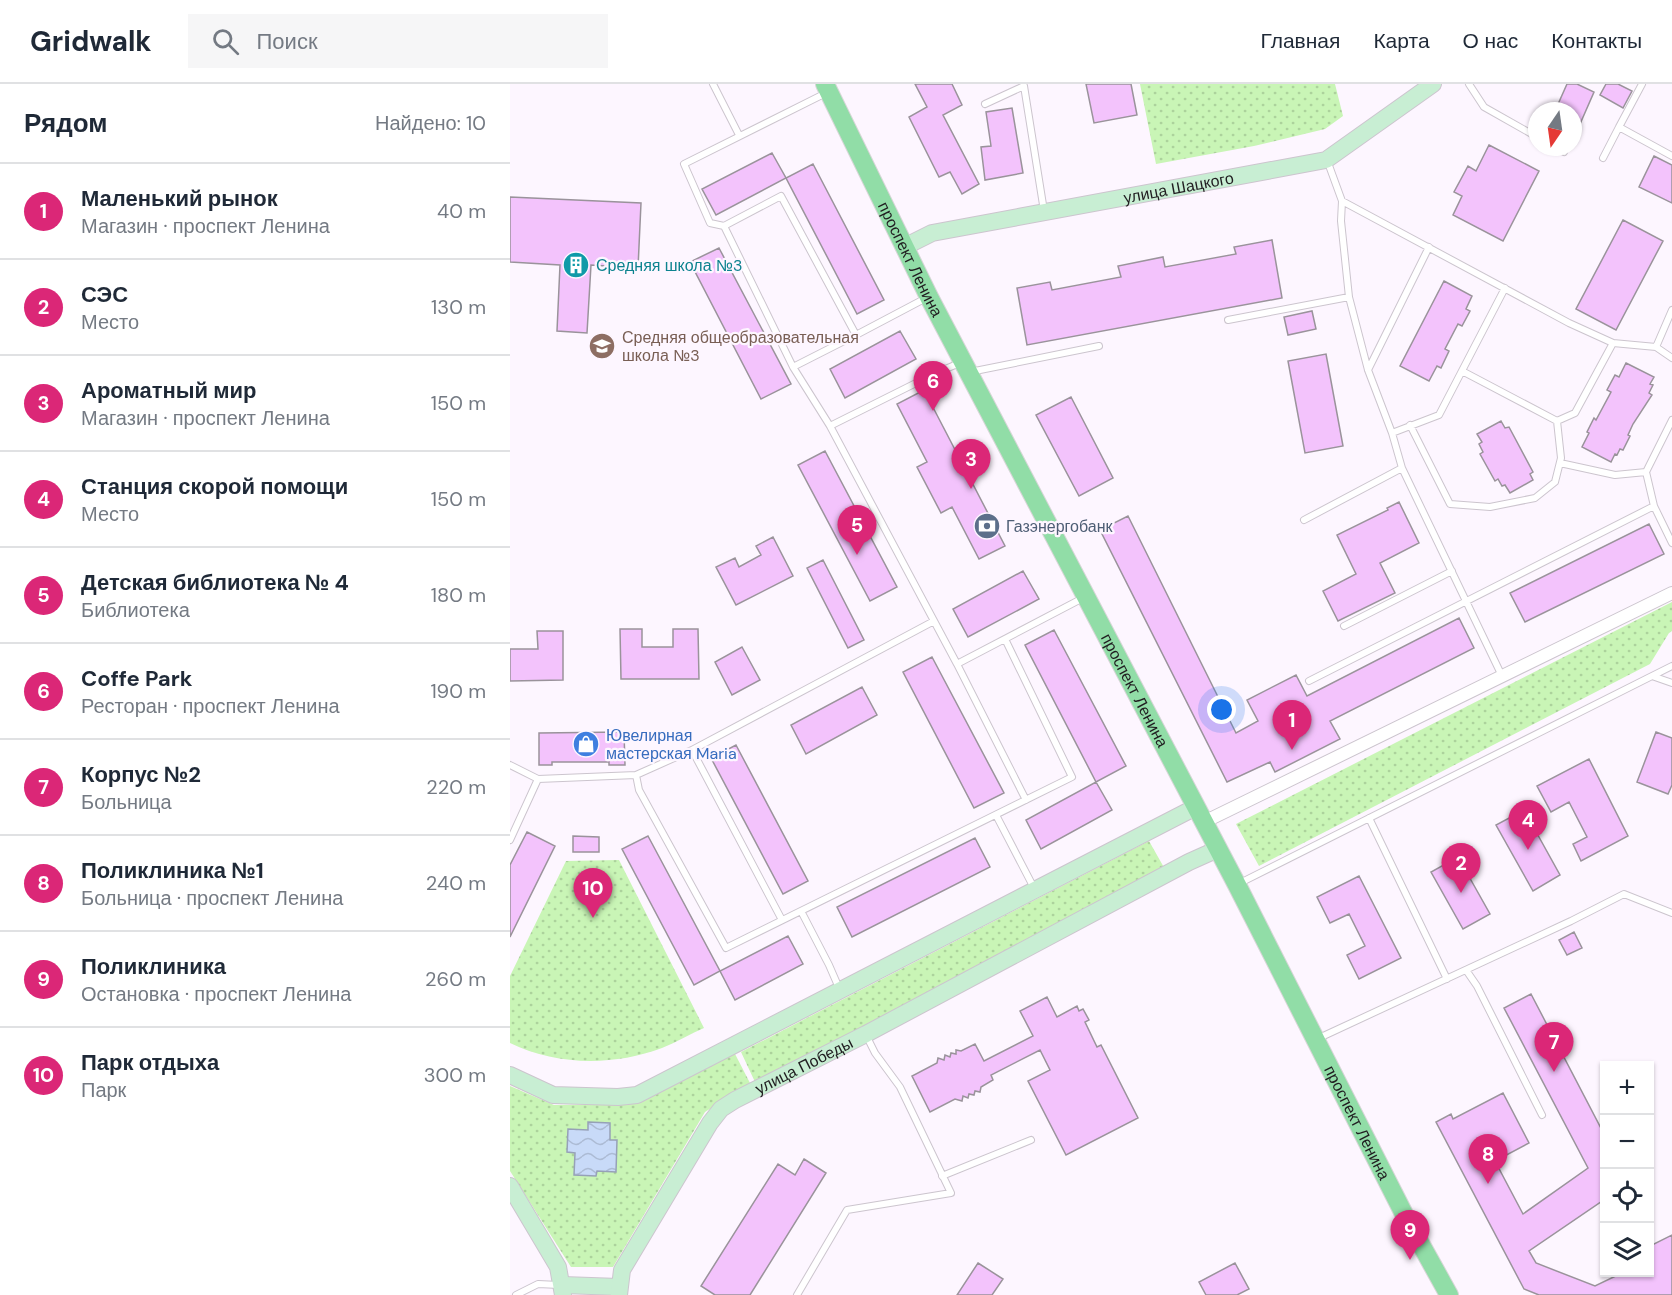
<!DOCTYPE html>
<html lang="ru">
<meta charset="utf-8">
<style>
:root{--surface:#fff;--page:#f6f6f7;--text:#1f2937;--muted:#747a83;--line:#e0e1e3;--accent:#db2777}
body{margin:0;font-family:"DM Sans",sans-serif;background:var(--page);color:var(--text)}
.controls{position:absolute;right:18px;bottom:18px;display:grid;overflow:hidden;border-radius:0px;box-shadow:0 2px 4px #0004}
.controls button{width:54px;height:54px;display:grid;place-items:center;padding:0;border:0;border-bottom:2px solid var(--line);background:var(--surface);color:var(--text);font:30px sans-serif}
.compass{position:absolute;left:1018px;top:18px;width:54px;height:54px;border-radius:50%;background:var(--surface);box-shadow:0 2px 4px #0004;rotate:193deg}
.you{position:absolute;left:712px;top:626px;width:21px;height:21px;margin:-15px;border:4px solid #fff;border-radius:50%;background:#1a73e8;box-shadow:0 0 0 9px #1a73e833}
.badge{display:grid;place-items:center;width:39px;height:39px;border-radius:50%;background:var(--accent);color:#fff;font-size:20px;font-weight:700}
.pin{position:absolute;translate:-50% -50px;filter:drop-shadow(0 2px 3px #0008)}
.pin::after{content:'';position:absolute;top:32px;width:21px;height:18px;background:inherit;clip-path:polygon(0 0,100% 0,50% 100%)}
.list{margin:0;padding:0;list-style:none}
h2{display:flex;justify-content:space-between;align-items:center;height:78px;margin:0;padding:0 24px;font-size:26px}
h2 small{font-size:20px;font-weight:400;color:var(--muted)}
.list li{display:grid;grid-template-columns:39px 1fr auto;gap:18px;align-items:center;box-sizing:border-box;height:96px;padding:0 24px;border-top:2px solid var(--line)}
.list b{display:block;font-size:22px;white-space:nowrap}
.list p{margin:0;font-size:20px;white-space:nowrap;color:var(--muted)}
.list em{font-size:20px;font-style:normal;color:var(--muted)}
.icon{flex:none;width:33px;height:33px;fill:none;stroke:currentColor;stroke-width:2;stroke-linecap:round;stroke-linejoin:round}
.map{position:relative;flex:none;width:1162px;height:1211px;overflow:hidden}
header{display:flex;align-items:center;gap:36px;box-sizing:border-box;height:84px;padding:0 30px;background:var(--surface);border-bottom:2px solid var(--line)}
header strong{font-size:28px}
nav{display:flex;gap:33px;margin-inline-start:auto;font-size:21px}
.search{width:420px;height:54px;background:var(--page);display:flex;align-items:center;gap:15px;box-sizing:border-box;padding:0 21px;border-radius:0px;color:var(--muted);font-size:22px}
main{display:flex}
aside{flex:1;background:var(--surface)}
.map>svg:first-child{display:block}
.grass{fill:url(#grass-dots)}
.water{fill:url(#water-waves);stroke:#96a1b7;stroke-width:1.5}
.building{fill:#f3c3fc;stroke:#9a939b;stroke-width:1.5}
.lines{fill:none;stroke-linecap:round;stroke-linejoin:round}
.lane-casing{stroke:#ccc5ce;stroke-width:8}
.street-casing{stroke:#ccc5ce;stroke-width:14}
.secondary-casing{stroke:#ccc5ce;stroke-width:18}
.primary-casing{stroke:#d7d6d7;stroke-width:20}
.lane{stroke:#fff;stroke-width:6}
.street{stroke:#fff;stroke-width:12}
.secondary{stroke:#c8eed3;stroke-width:16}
.primary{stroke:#91dda7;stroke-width:18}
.labels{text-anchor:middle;stroke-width:4.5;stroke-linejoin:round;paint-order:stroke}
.street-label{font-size:16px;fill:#201d20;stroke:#fdf6ff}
.culture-label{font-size:16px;fill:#0d838f;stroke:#fdf6ff;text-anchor:start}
.education-label{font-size:16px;fill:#785e54;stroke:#fdf6ff;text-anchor:start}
.service-label{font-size:16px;fill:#4e5e75;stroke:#fdf6ff;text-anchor:start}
.shop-label{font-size:16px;fill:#366cbe;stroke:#fdf6ff;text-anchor:start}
</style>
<header>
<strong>Gridwalk</strong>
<div class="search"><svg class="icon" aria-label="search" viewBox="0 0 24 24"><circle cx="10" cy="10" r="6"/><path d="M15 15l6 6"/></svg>Поиск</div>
<nav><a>Главная</a><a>Карта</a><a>О нас</a><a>Контакты</a></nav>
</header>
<main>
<aside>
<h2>Рядом<small>Найдено: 10</small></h2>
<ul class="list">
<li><span class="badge">1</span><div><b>Маленький рынок</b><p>Магазин · проспект Ленина</p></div><em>40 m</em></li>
<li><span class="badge">2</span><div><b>СЭС</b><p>Место</p></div><em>130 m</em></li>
<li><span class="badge">3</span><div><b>Ароматный мир</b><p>Магазин · проспект Ленина</p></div><em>150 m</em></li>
<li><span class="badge">4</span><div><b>Станция скорой помощи</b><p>Место</p></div><em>150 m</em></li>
<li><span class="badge">5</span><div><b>Детская библиотека № 4</b><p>Библиотека</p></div><em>180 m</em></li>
<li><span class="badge">6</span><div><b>Coffe Park</b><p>Ресторан · проспект Ленина</p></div><em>190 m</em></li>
<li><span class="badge">7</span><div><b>Корпус №2</b><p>Больница</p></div><em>220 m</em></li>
<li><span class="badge">8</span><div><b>Поликлиника №1</b><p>Больница · проспект Ленина</p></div><em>240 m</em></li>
<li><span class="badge">9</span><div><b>Поликлиника</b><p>Остановка · проспект Ленина</p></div><em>260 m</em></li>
<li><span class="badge">10</span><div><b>Парк отдыха</b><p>Парк</p></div><em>300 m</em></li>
</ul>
</aside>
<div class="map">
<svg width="1162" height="1211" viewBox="0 0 1162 1211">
<defs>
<pattern id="grass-dots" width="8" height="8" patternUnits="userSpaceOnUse" patternTransform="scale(1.5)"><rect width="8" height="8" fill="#c9f5b6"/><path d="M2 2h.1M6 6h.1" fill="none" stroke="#acd29c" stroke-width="1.8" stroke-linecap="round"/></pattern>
<pattern id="water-waves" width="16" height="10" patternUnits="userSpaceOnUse" patternTransform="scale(1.5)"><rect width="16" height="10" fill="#c8daf8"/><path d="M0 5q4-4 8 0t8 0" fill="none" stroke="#acbbd4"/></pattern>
</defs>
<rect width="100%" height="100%" fill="#fdf6ff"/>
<!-- grass -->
<path class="grass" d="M 630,0 L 825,0 L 833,32 L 815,45 L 744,62 L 646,80 Z
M 1162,518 L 1162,547 L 1159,549 L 1140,580 L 749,782 L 726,740 Z
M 639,757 L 656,787 L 245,998 L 231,968 Z
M 109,776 L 194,944 C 180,950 167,958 152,964 C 104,982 47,982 0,959 L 0,892 L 56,777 Z
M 224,968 L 240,999 L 195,1028 L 103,1183 L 61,1183 L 0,1087 L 0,1002 L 44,1021 L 123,1020 Z"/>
<!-- water -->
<path class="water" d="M 78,1038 L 100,1039 L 100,1056 L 107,1056 L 106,1088 L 87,1087 L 86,1092 L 64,1091 L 65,1069 L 57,1068 L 58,1045 L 78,1046 Z"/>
<!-- building -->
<path class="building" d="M 405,0 L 442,0 L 452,21 L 433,31 L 469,100 L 452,110 L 440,88 L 429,93 L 399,33 L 417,23 Z
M 576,0 L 621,0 L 627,31 L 584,39 Z
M 1057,0 L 1067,0 L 1084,8 L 1063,56 L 1063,27 L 1045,27 Z
M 1096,0 L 1108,0 L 1122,7 L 1113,24 L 1090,11 Z
M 502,24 L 513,89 L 475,96 L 471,63 L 481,62 L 476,28 Z
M 979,61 L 1029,87 L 993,157 L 943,131 L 952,112 L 944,108 L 958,82 L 966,87 Z
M 262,69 L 276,94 L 206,131 L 192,105 Z
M 1144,72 L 1162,81 L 1162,119 L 1129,103 Z
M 303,80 L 374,216 L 347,230 L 276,94 Z
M 0,113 L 131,119 L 128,184 L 81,181 L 77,249 L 47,247 L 50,181 L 0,178 Z
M 1113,136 L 1153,157 L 1106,246 L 1066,225 Z
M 762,156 L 772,214 L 517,261 L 507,204 L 540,198 L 542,206 L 611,193 L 608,182 L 653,173 L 655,183 L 726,170 L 724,163 Z
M 209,164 L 281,300 L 251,315 L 180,178 Z
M 934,197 L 962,212 L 956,225 L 960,227 L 952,242 L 948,240 L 935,265 L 939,267 L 931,284 L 927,282 L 919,297 L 890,282 Z
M 802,227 L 806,245 L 778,251 L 774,233 Z
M 390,247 L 406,275 L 335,314 L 320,285 Z
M 816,270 L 833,362 L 795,369 L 778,277 Z
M 1116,279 L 1144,293 L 1140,300 L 1143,301 L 1139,309 L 1142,311 L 1123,340 L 1118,351 L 1120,352 L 1113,366 L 1110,365 L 1107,371 L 1105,370 L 1101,378 L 1072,363 L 1079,349 L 1077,348 L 1084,334 L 1086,336 L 1101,308 L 1097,306 L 1105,291 L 1109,293 Z
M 414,306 L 495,462 L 469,475 L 442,423 L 431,429 L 407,383 L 417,378 L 387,320 Z
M 561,313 L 603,394 L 569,412 L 526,331 Z
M 991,337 L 995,344 L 999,343 L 1023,388 L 1020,390 L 1023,396 L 1000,409 L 995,401 L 992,402 L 988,395 L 985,397 L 970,370 L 973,368 L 969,360 L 972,358 L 967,350 Z
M 315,367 L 387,503 L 360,517 L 288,381 Z
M 889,418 L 909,459 L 870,479 L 885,509 L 828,537 L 813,507 L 846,490 L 827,451 L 878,426 L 877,424 Z
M 618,432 L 726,649 L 748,637 L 737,616 L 786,591 L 797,612 L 949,534 L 964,564 L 820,637 L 830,655 L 765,688 L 760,678 L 717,698 L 590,446 Z
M 1139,440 L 1154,470 L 1015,538 L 1000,509 Z
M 263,453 L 283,492 L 226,521 L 206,483 L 225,474 L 229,483 L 251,471 L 246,462 Z
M 313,476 L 354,556 L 338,564 L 297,484 Z
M 513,487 L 529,515 L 458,553 L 443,525 Z
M 110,545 L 132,545 L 132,563 L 163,563 L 163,545 L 188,545 L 189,595 L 111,595 Z
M 544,546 L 616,682 L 586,698 L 515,561 Z
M 27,547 L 53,547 L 53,596 L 0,597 L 0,565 L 28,565 Z
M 232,563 L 250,596 L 222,611 L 205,578 Z
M 422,573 L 494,709 L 464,724 L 393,588 Z
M 352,603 L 367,631 L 296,670 L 281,641 Z
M 114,648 L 115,681 L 99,681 L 99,678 L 42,678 L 42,681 L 29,681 L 29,649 Z
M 1146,648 L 1162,654 L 1162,701 L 1158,710 L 1127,698 Z
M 226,661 L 298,797 L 273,810 L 201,674 Z
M 1079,675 L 1118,752 L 1071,777 L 1063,760 L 1077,753 L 1059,718 L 1041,728 L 1027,702 Z
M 586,698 L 602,726 L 531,765 L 516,736 Z
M 1014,726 L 1050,791 L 1023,807 L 986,741 Z
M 17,748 L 45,762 L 0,853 L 0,781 Z
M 63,752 L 89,753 L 89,768 L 63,768 Z
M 138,752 L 210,887 L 184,901 L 112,765 Z
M 465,754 L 480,783 L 342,853 L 327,823 Z
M 948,773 L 980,830 L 953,845 L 921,788 Z
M 849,792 L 891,874 L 849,895 L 837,871 L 855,862 L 839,830 L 820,839 L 807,813 Z
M 1064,848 L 1072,864 L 1057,871 L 1049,856 Z
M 278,852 L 293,880 L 225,916 L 210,887 Z
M 1021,910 L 1095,1052 L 1095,1115 L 1019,1167 L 1026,1179 L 1085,1202 L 1114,1188 L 1140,1188 L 1140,1162 L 1162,1151 L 1162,1211 L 1029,1211 L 1014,1205 L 926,1038 L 941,1030 L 943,1035 L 993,1009 L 1019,1059 L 985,1077 L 1013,1130 L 1078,1084 L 994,924 Z
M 537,913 L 547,933 L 567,922 L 569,927 L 573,925 L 579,936 L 575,938 L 587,963 L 591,961 L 628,1034 L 556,1071 L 518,997 L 540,986 L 530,966 L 481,991 L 483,996 L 471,1003 L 470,1008 L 465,1007 L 464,1011 L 459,1010 L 458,1014 L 453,1012 L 452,1017 L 445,1015 L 420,1028 L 402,992 L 427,979 L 428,974 L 434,976 L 435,971 L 440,973 L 441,969 L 446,970 L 446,966 L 451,967 L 465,960 L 474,977 L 523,952 L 510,927 Z
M 294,1075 L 316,1089 L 240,1211 L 205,1211 L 191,1202 L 268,1080 L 285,1091 Z
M 468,1179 L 493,1195 L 482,1211 L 447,1211 Z
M 725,1179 L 739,1205 L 727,1211 L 696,1211 L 689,1198 Z"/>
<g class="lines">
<defs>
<path id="lane" d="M 203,0 L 229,51
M 959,0 L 974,23 L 1027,53
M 1132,0 L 1109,43 L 1162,72
M 316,9 L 174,80 L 200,139 L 214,142 L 271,112 L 346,251 L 418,213
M 475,20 L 514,2 L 534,127
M 1045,63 L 1054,68
M 1093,74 L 1109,43
M 817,76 L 832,117 L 1059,239 L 1103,259 L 1146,263 L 1162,274
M 832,117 L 831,137 L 839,213 L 858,286 L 882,349 L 892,384 L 992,592
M 214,142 L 283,283 L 320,342 L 447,580 L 573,514
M 718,236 L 839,213
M 1146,263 L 1162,226
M 283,283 L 346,251
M 858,286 L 919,163
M 952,287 L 1047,337 L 1065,329 L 1103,259
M 460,288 L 589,262
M 900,341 L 940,420 L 980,423 L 1025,414 L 1045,398 L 1051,374 L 1047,337
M 320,342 L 426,289 L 452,278
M 882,349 L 929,331 L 995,204
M 1050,379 L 1105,391 L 1136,388
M 1144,422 L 1136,388 L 1162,336
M 794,436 L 892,384
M 834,542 L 942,487
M 447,580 L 516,716
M 1142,592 L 1162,582
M 799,597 L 1144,422 L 1162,459
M 182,666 L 272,836
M 0,681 L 28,695 L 126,691 L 182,666 L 424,537
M 126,691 L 129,706 L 216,864 L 562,693 L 495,555
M 486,731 L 524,804
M 859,734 L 937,895
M 0,756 L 28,695
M 728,800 L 1142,592 L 1162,599
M 291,827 L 319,881 L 329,904
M 956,886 L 967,902 L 1032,1031
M 809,954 L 1061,837 L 1114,810 L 1162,829
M 432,1092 L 521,1056
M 6,1211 L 28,1200 L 49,1201
M 287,1211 L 337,1126 L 441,1109 L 390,1003 L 365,969 L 356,951"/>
<path id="street" d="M 694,738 L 1162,509"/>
<g id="secondary">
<path id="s1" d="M 394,163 L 422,149 L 816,76 L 923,0"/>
<path d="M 0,991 L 43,1011 L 108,1013 L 127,1011 L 686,723"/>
<path d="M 0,1102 L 48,1183 L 53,1211"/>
<path d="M 53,1201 L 109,1203"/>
<path id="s2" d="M 109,1211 L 112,1186 L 200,1039 L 211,1025 L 225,1016 L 356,950 L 679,778 L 708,765"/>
</g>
<g id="primary">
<path id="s3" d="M 315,0 L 419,213 L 727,801 L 894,1130 L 939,1211"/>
</g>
</defs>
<!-- lane casing -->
<use href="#lane" class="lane-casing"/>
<!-- street casing -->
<use href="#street" class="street-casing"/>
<!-- secondary casing -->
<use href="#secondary" class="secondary-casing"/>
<!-- primary casing -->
<use href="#primary" class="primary-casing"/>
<!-- lane -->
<use href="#lane" class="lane"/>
<!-- street -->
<use href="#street" class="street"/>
<!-- secondary -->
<use href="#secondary" class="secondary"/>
<!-- primary -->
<use href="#primary" class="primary"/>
</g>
<!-- icons -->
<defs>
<symbol id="building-disc" viewBox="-11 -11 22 22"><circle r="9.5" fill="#0f9aa8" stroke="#fdf6ff"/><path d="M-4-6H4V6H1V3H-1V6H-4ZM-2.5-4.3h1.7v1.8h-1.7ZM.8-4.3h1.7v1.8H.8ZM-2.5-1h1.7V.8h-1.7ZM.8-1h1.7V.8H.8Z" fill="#fff"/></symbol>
<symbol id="school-disc" viewBox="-11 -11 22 22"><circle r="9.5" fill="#8d6e63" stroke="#fdf6ff"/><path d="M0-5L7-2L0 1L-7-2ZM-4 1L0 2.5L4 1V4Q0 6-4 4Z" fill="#fff"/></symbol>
<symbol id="bank-disc" viewBox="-11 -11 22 22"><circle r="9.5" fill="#5c6f8a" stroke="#fdf6ff"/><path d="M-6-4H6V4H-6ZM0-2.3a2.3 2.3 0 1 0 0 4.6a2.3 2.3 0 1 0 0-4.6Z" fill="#fff"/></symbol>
<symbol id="shop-disc" viewBox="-11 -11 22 22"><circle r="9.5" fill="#3f7fe0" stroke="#fdf6ff"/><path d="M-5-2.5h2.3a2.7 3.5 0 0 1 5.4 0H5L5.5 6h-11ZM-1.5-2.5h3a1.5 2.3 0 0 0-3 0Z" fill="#fff"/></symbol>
</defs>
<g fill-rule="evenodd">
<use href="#building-disc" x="51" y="166" width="30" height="30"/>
<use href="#school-disc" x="77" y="247" width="30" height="30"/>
<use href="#bank-disc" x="462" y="427" width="30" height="30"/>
<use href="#shop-disc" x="61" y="645" width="30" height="30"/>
</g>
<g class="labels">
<!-- street labels -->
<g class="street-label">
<text dy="6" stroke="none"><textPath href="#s1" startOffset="282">улица Шацкого</textPath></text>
<text dy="6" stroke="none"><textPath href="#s3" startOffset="195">проспект Ленина</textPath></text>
<text dy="6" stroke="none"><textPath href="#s3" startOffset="681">проспект Ленина</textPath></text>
<text dy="6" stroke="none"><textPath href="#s2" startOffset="308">улица Победы</textPath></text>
<text dy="6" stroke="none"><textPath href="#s3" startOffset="1167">проспект Ленина</textPath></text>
</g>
<!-- culture labels -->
<g class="culture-label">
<text x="86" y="187">Средняя школа №3</text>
</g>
<!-- education labels -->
<g class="education-label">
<text x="112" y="259">Средняя общеобразовательная<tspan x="112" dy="18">школа №3</tspan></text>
</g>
<!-- service labels -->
<g class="service-label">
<text x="496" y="448">Газэнергобанк</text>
</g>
<!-- shop labels -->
<g class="shop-label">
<text x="96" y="657">Ювелирная<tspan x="96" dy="18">мастерская Maria</tspan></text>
</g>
</g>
</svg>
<div class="controls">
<button>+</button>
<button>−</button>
<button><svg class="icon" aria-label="locate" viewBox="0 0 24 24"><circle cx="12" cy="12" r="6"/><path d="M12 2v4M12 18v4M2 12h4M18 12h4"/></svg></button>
<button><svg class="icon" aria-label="layers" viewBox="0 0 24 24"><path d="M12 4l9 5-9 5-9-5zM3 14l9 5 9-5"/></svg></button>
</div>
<svg class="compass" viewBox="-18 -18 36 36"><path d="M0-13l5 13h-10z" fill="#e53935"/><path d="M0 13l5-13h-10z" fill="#747a83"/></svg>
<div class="you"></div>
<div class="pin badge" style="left:782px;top:666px">1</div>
<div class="pin badge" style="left:951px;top:809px">2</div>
<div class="pin badge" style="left:461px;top:405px">3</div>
<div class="pin badge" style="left:1018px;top:766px">4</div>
<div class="pin badge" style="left:347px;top:471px">5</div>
<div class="pin badge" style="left:423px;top:327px">6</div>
<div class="pin badge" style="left:1044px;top:988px">7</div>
<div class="pin badge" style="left:978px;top:1100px">8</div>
<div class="pin badge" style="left:900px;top:1176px">9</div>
<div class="pin badge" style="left:83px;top:834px">10</div>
</div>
</main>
